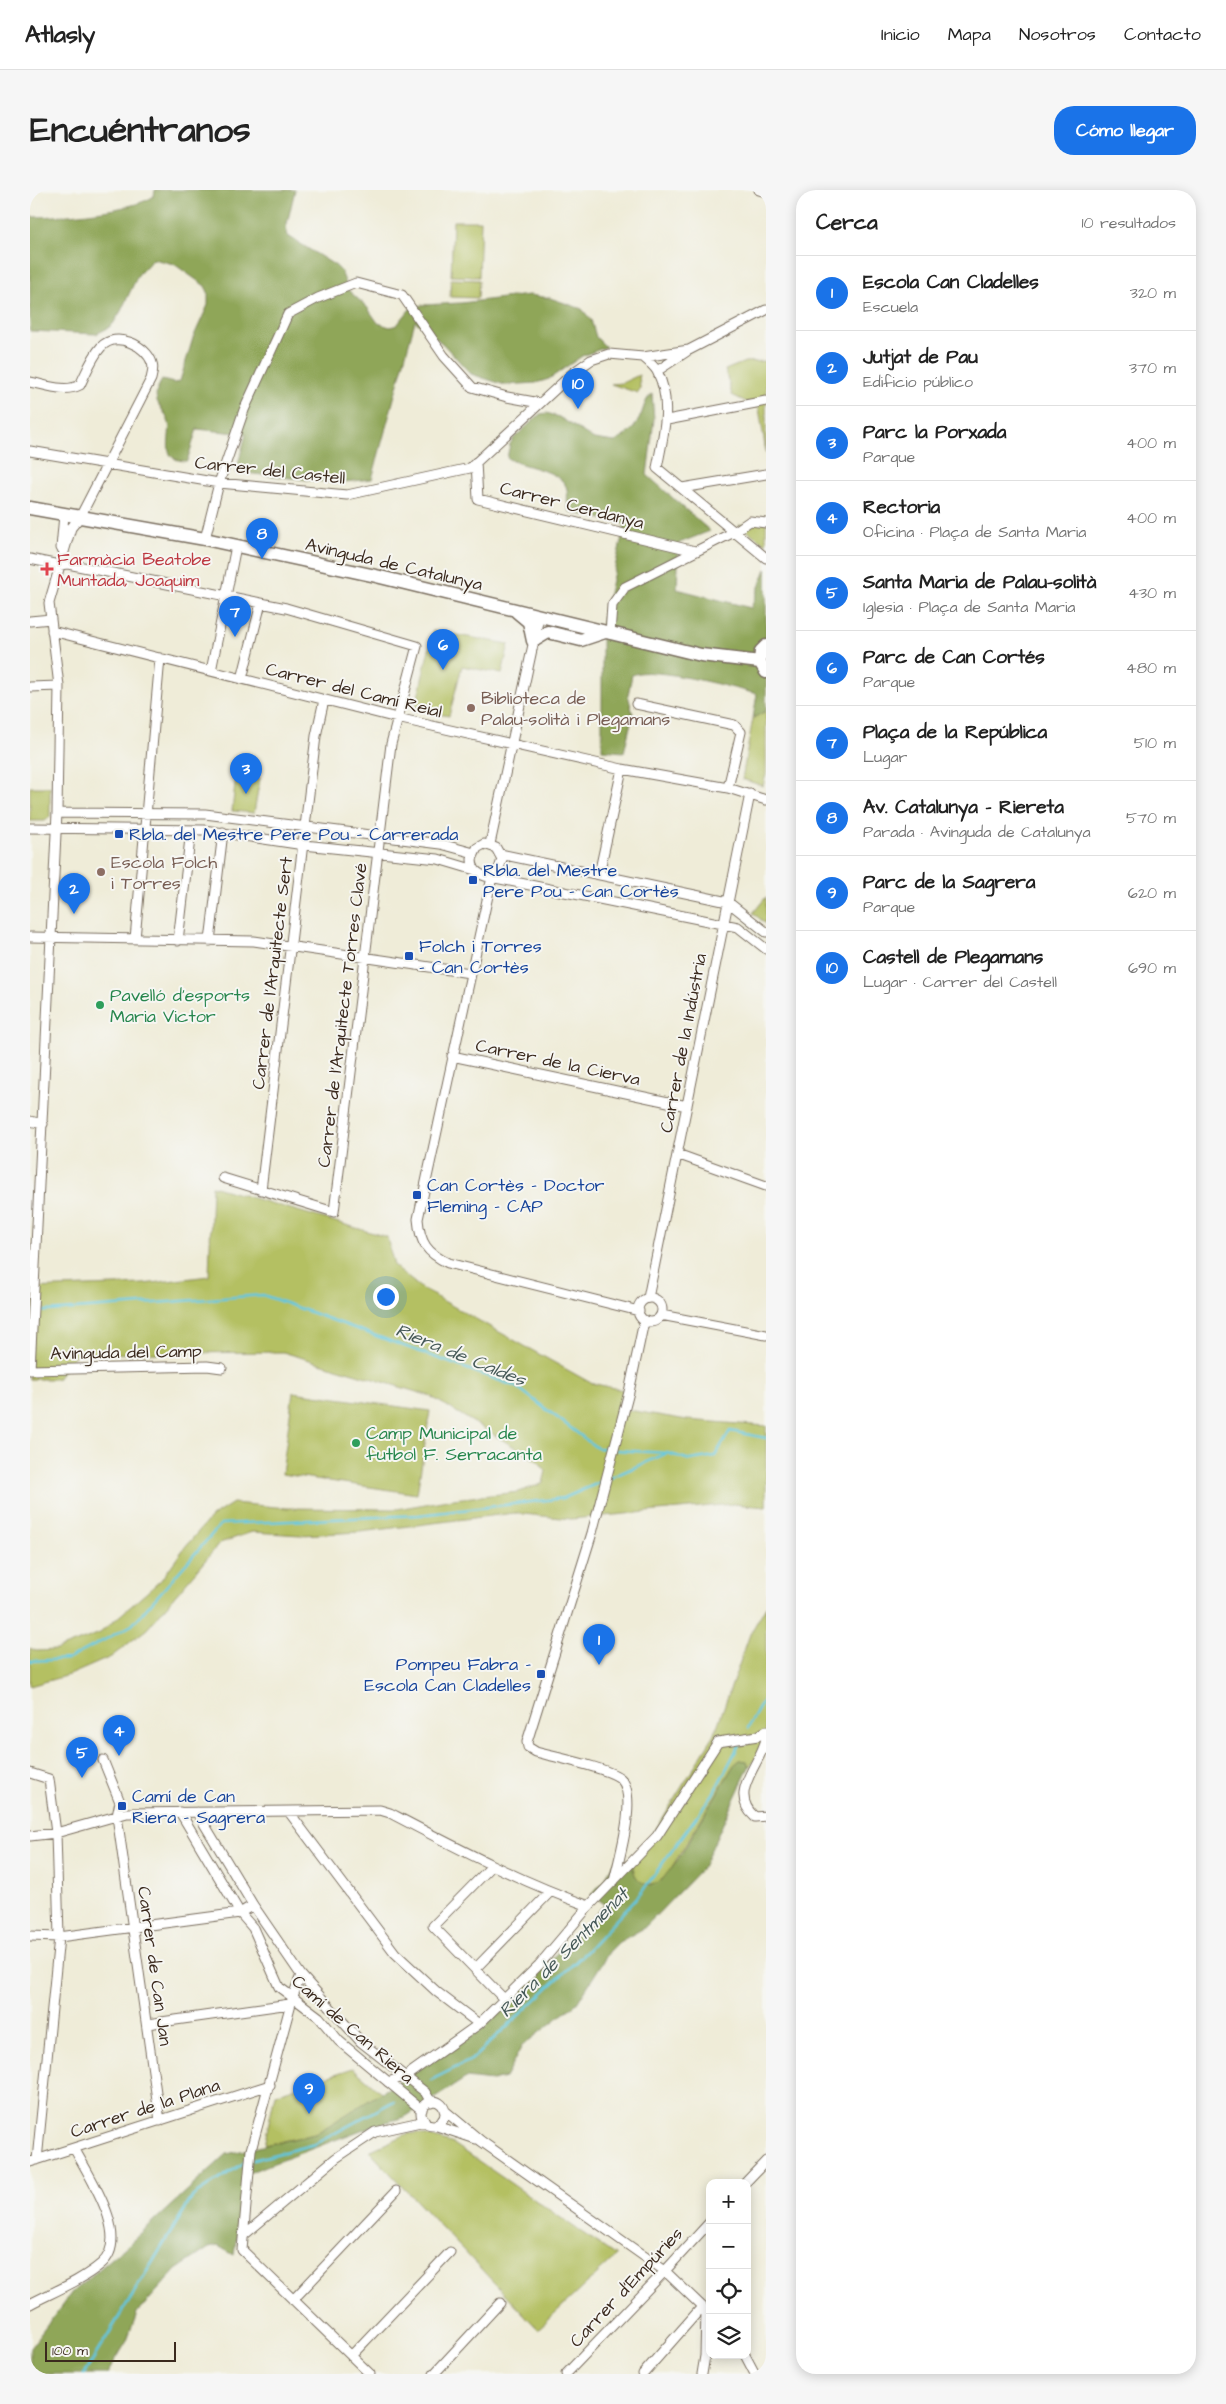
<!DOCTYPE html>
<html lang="es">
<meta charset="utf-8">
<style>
:root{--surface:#fff;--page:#f6f6f6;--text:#222;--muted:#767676;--line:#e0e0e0;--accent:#1a73e8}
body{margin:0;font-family:"Architects Daughter",sans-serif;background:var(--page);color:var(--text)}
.controls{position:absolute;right:15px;bottom:15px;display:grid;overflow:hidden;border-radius:10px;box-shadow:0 2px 12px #0003}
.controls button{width:45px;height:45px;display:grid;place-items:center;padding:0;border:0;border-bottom:1px solid var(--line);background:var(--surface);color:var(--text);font:25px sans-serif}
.scale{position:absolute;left:15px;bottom:12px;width:131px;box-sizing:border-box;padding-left:5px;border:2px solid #3b2a1e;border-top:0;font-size:14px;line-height:18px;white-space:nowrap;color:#3b2a1e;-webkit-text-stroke:4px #f6f6f2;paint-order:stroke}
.you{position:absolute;left:355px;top:1106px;width:18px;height:18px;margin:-12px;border:4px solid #fff;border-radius:50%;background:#1a73e8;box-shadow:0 0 0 8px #1a73e833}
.badge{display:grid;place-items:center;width:32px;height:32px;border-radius:50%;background:var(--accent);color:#fff;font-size:16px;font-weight:700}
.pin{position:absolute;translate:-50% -41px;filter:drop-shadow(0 1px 2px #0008)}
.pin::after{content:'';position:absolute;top:26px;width:18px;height:15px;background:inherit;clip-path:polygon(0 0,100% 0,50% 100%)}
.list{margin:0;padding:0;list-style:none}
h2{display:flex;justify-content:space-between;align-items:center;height:65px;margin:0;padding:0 20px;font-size:21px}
h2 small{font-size:16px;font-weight:400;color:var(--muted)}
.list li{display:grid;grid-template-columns:32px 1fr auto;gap:15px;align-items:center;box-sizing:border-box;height:75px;padding:0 20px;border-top:1px solid var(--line)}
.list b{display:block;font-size:19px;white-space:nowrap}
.list p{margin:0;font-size:16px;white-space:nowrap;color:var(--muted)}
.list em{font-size:16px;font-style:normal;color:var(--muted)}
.icon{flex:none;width:28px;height:28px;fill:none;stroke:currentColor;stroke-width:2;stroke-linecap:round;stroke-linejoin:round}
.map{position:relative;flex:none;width:736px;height:2184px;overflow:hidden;border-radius:20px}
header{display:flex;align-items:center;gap:30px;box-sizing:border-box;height:70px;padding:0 25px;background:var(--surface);border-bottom:1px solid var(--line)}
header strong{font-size:24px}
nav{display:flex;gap:28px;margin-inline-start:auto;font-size:18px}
.intro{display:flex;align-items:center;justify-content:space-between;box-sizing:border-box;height:120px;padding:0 30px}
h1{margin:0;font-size:35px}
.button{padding:12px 22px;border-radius:20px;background:var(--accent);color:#fff;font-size:18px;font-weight:700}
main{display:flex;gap:30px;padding:0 30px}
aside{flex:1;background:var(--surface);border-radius:20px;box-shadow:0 2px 12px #0003}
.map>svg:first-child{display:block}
.green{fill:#b4c062;stroke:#787540}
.forest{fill:#8fa658;stroke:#65683b}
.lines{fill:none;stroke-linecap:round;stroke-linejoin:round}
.stream{stroke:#61c7df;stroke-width:2.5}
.street-casing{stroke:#7a6e5f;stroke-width:11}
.secondary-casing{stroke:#7a6e5f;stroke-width:15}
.street{stroke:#fff;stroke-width:9}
.secondary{stroke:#fff;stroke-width:12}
.health-dot{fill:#e0444e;stroke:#f6f6f2;stroke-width:2}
.education-dot{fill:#8d6e63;stroke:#f6f6f2;stroke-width:2}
.transit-dot{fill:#1a4fb4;stroke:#f6f6f2;stroke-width:2}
.leisure-dot{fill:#2e9e5b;stroke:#f6f6f2;stroke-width:2}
.labels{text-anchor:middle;stroke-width:4;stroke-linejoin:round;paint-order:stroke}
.street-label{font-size:18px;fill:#3b2a1e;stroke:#f6f6f2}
.health-label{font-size:18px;fill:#be3a42;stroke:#f6f6f2;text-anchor:start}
.education-label{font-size:18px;fill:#785e54;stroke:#f6f6f2;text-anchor:start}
.transit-label{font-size:18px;fill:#164399;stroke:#f6f6f2;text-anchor:start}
.leisure-label{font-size:18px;fill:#27864d;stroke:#f6f6f2;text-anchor:start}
.water-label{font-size:19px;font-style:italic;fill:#465958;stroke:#f6f6f2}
</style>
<header>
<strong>Atlasly</strong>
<nav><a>Inicio</a><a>Mapa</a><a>Nosotros</a><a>Contacto</a></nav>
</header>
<div class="intro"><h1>Encuéntranos</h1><a class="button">Cómo llegar</a></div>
<main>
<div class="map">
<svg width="736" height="2184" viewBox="0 0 736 2184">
<rect width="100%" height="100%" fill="#f6f6f2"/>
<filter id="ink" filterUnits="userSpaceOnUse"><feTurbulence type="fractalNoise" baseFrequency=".02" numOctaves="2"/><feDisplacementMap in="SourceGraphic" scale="10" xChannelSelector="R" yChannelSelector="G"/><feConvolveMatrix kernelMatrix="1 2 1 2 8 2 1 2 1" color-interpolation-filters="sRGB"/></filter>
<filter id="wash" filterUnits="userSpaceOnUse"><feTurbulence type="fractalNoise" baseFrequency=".0096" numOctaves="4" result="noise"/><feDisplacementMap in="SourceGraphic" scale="20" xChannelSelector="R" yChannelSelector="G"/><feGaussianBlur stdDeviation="1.12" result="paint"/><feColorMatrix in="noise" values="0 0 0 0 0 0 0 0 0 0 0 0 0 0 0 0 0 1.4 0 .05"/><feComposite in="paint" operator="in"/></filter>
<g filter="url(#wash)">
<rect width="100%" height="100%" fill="#efecd8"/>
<!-- green -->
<path class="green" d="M 423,31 L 451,31 L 449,87 L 421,86 Z
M 421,89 L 449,90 L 448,108 L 420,107 Z
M 736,171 L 736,263 L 729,218 L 702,205 L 695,180 L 715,172 Z
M 609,185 L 610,198 L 608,203 L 581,194 L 592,193 Z
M 736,331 L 736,354 L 709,335 Z
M 403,441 L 479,454 L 472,484 L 432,476 L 419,526 L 385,520 Z
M 736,521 L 736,584 L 733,596 L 712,589 L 723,528 Z
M 206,586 L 230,588 L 224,623 L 202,621 Z
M 0,597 L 20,597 L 20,627 L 15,631 L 0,631 Z
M 736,707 L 736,734 L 723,723 Z
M 182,996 L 357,1047 L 364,1076 L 392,1099 L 561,1193 L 593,1200 L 587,1218 L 657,1230 L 736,1236 L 736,1317 L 703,1314 L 541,1329 L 484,1323 L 330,1342 L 271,1345 L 222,1342 L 190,1353 L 117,1439 L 81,1467 L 42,1484 L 0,1496 L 0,1458 L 6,1461 L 26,1460 L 70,1443 L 131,1390 L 155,1357 L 181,1327 L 203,1313 L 257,1318 L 367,1319 L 423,1309 L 489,1302 L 513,1293 L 516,1281 L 509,1272 L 400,1206 L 253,1162 L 46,1164 L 27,1189 L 0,1189 L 0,1098 L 113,1094 L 179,1086 Z
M 263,1202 L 400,1221 L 387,1304 L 252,1284 Z
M 736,1416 L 736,1555 L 719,1577 L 717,1571 L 710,1570 L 704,1575 L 637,1685 C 616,1706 606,1691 598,1670 L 622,1645 L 684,1545 L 720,1444 Z
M 323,1878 L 352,1903 L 285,1944 L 234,1955 L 245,1904 Z
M 387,1943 L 424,1954 L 586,2066 L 508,2139 L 339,1961 L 377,1944 Z"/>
<!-- forest -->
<path class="forest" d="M 125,0 L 265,0 L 256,38 L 258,46 L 306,76 L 311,81 L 318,100 L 337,117 L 348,133 L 360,137 L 367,135 L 380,119 L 392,115 L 431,113 L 499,105 L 520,108 L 552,119 L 561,130 L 566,147 L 576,157 L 552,166 L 519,189 L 506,193 L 475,195 L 441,184 L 413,154 L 385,131 L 342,289 L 305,293 L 206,282 L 216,244 L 167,239 L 157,271 C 151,271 143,270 140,264 C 136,255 141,242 139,233 C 133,215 118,212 132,190 L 144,193 L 150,191 L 163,148 L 178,115 L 178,102 L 175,96 L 144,74 L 123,69 L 108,85 L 91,121 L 83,134 L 78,138 L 66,144 L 0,141 L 0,27 C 28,27 104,21 124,6 Z
M 622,204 L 624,229 L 617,285 L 680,341 L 649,353 L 647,399 L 721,418 L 736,379 L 736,521 L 723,528 L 727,504 C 703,498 621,475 602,485 L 598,505 L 603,524 L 594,562 L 572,560 L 572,433 L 595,334 L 540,322 C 534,313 541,301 534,293 C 524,279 492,277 477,268 L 480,254 L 484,248 L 510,224 L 517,223 L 529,227 L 564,249 L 585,252 C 595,246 604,240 609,229 C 614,220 614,210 622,204 Z
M 710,1570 L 717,1571 L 719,1577 L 673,1677 L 614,1738 L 589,1752 L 579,1762 L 547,1813 L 492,1856 L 475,1888 L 462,1891 L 436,1888 L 375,1927 L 342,1936 L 215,1984 L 204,2065 L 188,2056 L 179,2058 L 146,2080 L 107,2123 L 97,2151 L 77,2184 L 0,2184 L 0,2158 L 42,2102 L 99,2054 L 197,1964 L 285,1944 L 453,1839 L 575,1714 L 561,1705 L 574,1690 L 585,1671 L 598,1670 L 603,1675 C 603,1687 609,1692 620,1696 L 632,1690 L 649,1668 L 704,1575 Z"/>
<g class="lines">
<!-- stream -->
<path class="stream" d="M 4,1122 L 233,1105 L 487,1197 L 567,1258 L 581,1259
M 586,1260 L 637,1263 L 660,1270 L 685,1266 L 700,1241 L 736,1248
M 580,1288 L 635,1264
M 0,1471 L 39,1469 L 102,1435 L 191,1334 L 389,1325 L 534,1308 L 573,1291
M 718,1538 L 736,1505
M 401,1890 L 441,1870 L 555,1763 L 611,1703 L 683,1604 L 710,1553
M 223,1970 L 285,1954 L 364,1911
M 54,2184 L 163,2006 L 217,1971"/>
</g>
</g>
<g filter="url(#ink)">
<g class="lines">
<defs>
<path id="street" d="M 729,0 L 736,2
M 613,167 C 618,171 624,176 627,181 C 643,212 633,246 627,278 L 736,368
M 627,181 L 656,162
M 0,192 C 16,195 35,203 50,195 C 56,183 62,167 71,157 C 86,141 116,155 122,173 C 124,178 122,185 121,189 L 50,327 L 41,338 L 19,413 L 29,496 L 27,623 L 0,1180
M 637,230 L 736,211
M 0,261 L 189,293 L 317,305 L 440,278 L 544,182 L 561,170 L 579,164 L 613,167 L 659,160 L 736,120
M 446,272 L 448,309 L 665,361
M 652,298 L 736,284
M 175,349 L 189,293 L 214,220 L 258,124 L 288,108 L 326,93 L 372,105 L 414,166 L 442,197 L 477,207 L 510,213
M 31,358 L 34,325
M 0,369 L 29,375 L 38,374 L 256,418 L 387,456 L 361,554 L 304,1022 L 193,988
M 0,431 L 21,429
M 22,441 L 367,528 L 592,579 L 698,598 L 736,610
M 580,444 L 582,415 L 595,397 L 704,342 L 720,331 L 736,333
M 181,481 L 206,356
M 212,489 L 231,413
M 0,497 L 29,496
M 606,514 L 704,535 L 711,542 L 698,598
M 27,623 L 175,624 L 411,654 L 444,663
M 0,638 L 174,640 L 274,655 L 408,669 L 445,680
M 460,654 L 509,427
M 470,664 L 698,712 L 736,742
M 569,684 L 592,579
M 462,687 L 388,1029 C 390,1053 397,1063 418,1073 L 609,1121
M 462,687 L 469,679 L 472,669 L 466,658 L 454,654 L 447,658 L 442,669 C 442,678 446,683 455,686 L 693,734 L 708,737 L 736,759
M 0,747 L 224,751 L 440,783
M 105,749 L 130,468
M 148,751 L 161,640
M 180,751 L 193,642
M 422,866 L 657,916
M 0,931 L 13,934
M 647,964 L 736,996
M 231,1000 L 286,546 L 294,510
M 618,1108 L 720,604
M608 1120a12 12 0 1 1 24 0a12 12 0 1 1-24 0Z
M 631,1125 L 736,1145
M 0,1180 L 177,1176 L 192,1178
M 736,1549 C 730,1576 697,1603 725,1627 L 736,1626
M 73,1570 L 90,1612 L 87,1626 L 130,1931
M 0,1583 L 19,1589 L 26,1643 L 29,1747 L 7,1970
M 150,1622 L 210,1723 L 223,1738 L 249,1797 L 289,1827 L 309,1851 L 392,1920
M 167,1622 L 223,1715 L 271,1785 L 331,1852 L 395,1902 L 401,1912
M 259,1622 L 365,1763 L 407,1802 L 449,1834
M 0,1646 L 26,1643 L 97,1623 L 350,1620 L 360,1623 C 425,1657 489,1691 559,1716
M 462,1676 L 403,1736 L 474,1809
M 584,1691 C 589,1669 608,1606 591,1589 C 580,1578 523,1567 506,1562 L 498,1557 L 497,1552 L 562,1343 L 599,1202 L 613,1136 L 616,1131
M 0,1746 L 29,1747 L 210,1723 L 223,1715
M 445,1779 L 520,1702
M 271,1785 L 263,1806 L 221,1960 L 212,2060 L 340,2184
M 117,1834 L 260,1814
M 358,1892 L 376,1886 L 449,1834 L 509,1775 L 559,1716 L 627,1646 L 688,1552 L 728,1546 L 736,1541
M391 1923a12 12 0 1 1 24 0a12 12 0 1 1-24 0Z
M 414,1920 L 451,1951 L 635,2081 L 680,2124
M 404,1935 L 446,1949
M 0,1972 L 240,1895
M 715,1993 L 736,1971
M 214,2045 L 306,1968 L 345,1942 L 395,1931
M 263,2110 L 366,2001
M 0,2114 C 23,2102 51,2091 71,2074 C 102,2048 59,1986 44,1958
M 715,2165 L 725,2184
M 321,2166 L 420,2062
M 404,2184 L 470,2113
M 536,2184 L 634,2082 L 680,2032
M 613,2184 L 672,2117
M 672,2184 L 675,2166 L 676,2121"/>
<path id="secondary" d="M 0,318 L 175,349 L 346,386 L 671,465 L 730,472
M 487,422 L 499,432 L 503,451 L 518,442 L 551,450 L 575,442
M 736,456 L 731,461 L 730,472 L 736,482"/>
</defs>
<!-- street casing -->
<use href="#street" class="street-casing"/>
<!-- secondary casing -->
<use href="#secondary" class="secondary-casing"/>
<!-- street -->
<use href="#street" class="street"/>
<!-- secondary -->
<use href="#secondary" class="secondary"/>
</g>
</g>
<!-- markers -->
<path class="health-dot" d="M14.5 371.5h5v5h5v5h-5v5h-5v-5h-5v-5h5z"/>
<g class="education-dot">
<circle cx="441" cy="518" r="5"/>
<circle cx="71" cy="682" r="5"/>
</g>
<g class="transit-dot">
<rect x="84" y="639" width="10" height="10" rx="2.5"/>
<rect x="438" y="685" width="10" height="10" rx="2.5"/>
<rect x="374" y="761" width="10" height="10" rx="2.5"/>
<rect x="382" y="1000" width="10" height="10" rx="2.5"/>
<rect x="506" y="1479" width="10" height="10" rx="2.5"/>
<rect x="87" y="1611" width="10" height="10" rx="2.5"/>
</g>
<g class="leisure-dot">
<circle cx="70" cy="815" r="5"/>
<circle cx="326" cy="1253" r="5"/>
</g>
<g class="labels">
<!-- street labels -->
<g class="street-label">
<text transform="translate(240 280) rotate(6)" y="6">Carrer del Castell</text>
<text transform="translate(542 315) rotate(14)" y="6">Carrer Cerdanya</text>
<text transform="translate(364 374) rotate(13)" y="6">Avinguda de Catalunya</text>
<text transform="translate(324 500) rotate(14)" y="6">Carrer del Camí Reial</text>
<text transform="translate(242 783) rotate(-83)" y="6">Carrer de l'Arquitecte Sert</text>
<text transform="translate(312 825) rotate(-83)" y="6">Carrer de l'Arquitecte Torres Clavé</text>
<text transform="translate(653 853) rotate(-79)" y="6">Carrer de la Indústria</text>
<text transform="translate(528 872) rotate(12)" y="6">Carrer de la Cierva</text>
<text transform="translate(96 1162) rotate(-1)" y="6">Avinguda del Camp</text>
<text transform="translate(125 1776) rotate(82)" y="6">Carrer de Can Jan</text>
<text transform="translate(323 1839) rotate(41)" y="6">Camí de Can Riera</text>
<text transform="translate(115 1918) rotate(-18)" y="6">Carrer de la Plana</text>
<text transform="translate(596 2097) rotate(-47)" y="6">Carrer d'Empúries</text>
</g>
<!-- health labels -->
<g class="health-label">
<text x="27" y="375">Farmàcia Beatobe<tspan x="27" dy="21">Muntada, Joaquim</tspan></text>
</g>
<!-- education labels -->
<g class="education-label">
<text x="451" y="514">Biblioteca de<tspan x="451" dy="21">Palau-solità i Plegamans</tspan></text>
<text x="81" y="678">Escola Folch<tspan x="81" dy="21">i Torres</tspan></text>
</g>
<!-- transit labels -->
<g class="transit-label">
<text x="99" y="650">Rbla. del Mestre Pere Pou - Carrerada</text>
<text x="453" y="686">Rbla. del Mestre<tspan x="453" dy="21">Pere Pou - Can Cortès</tspan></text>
<text x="389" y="762">Folch i Torres<tspan x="389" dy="21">- Can Cortès</tspan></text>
<text x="397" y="1001">Can Cortès - Doctor<tspan x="397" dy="21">Fleming - CAP</tspan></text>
<text x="501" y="1480" text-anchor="end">Pompeu Fabra -<tspan x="501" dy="21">Escola Can Cladelles</tspan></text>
<text x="102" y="1612">Camí de Can<tspan x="102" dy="21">Riera - Sagrera</tspan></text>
</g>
<!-- leisure labels -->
<g class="leisure-label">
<text x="80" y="811">Pavelló d'esports<tspan x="80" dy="21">Maria Victor</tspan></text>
<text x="336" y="1249">Camp Municipal de<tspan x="336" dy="21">futbol F. Serracanta</tspan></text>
</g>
<!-- water labels -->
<g class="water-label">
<text transform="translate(431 1164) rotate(22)" y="7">Riera de Caldes</text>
<text transform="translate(533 1762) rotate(-45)" y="7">Riera de Sentmenat</text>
</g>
</g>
</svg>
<div class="controls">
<button>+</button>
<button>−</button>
<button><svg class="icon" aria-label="locate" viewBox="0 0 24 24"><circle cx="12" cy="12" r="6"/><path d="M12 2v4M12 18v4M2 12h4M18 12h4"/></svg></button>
<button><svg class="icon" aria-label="layers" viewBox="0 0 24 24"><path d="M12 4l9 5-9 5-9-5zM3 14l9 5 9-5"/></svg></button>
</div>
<div class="scale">100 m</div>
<div class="you"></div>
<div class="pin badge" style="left:569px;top:1475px">1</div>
<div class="pin badge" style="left:44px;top:724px">2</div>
<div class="pin badge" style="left:216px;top:604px">3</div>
<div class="pin badge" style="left:89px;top:1566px">4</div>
<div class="pin badge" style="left:52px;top:1588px">5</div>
<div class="pin badge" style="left:413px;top:480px">6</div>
<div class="pin badge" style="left:205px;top:447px">7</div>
<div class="pin badge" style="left:232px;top:369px">8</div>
<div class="pin badge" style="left:279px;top:1924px">9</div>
<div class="pin badge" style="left:548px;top:219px">10</div>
</div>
<aside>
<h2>Cerca<small>10 resultados</small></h2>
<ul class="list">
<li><span class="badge">1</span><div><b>Escola Can Cladelles</b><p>Escuela</p></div><em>320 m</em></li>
<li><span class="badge">2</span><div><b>Jutjat de Pau</b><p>Edificio público</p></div><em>370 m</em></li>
<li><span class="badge">3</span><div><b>Parc la Porxada</b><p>Parque</p></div><em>400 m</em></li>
<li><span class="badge">4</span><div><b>Rectoria</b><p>Oficina · Plaça de Santa Maria</p></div><em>400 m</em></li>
<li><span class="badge">5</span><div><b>Santa Maria de Palau-solità</b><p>Iglesia · Plaça de Santa Maria</p></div><em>430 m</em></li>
<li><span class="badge">6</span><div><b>Parc de Can Cortés</b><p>Parque</p></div><em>480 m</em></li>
<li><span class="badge">7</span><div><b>Plaça de la República</b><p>Lugar</p></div><em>510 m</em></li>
<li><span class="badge">8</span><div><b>Av. Catalunya - Riereta</b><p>Parada · Avinguda de Catalunya</p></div><em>570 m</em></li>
<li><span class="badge">9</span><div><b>Parc de la Sagrera</b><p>Parque</p></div><em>620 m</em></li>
<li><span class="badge">10</span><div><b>Castell de Plegamans</b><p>Lugar · Carrer del Castell</p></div><em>690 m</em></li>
</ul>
</aside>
</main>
